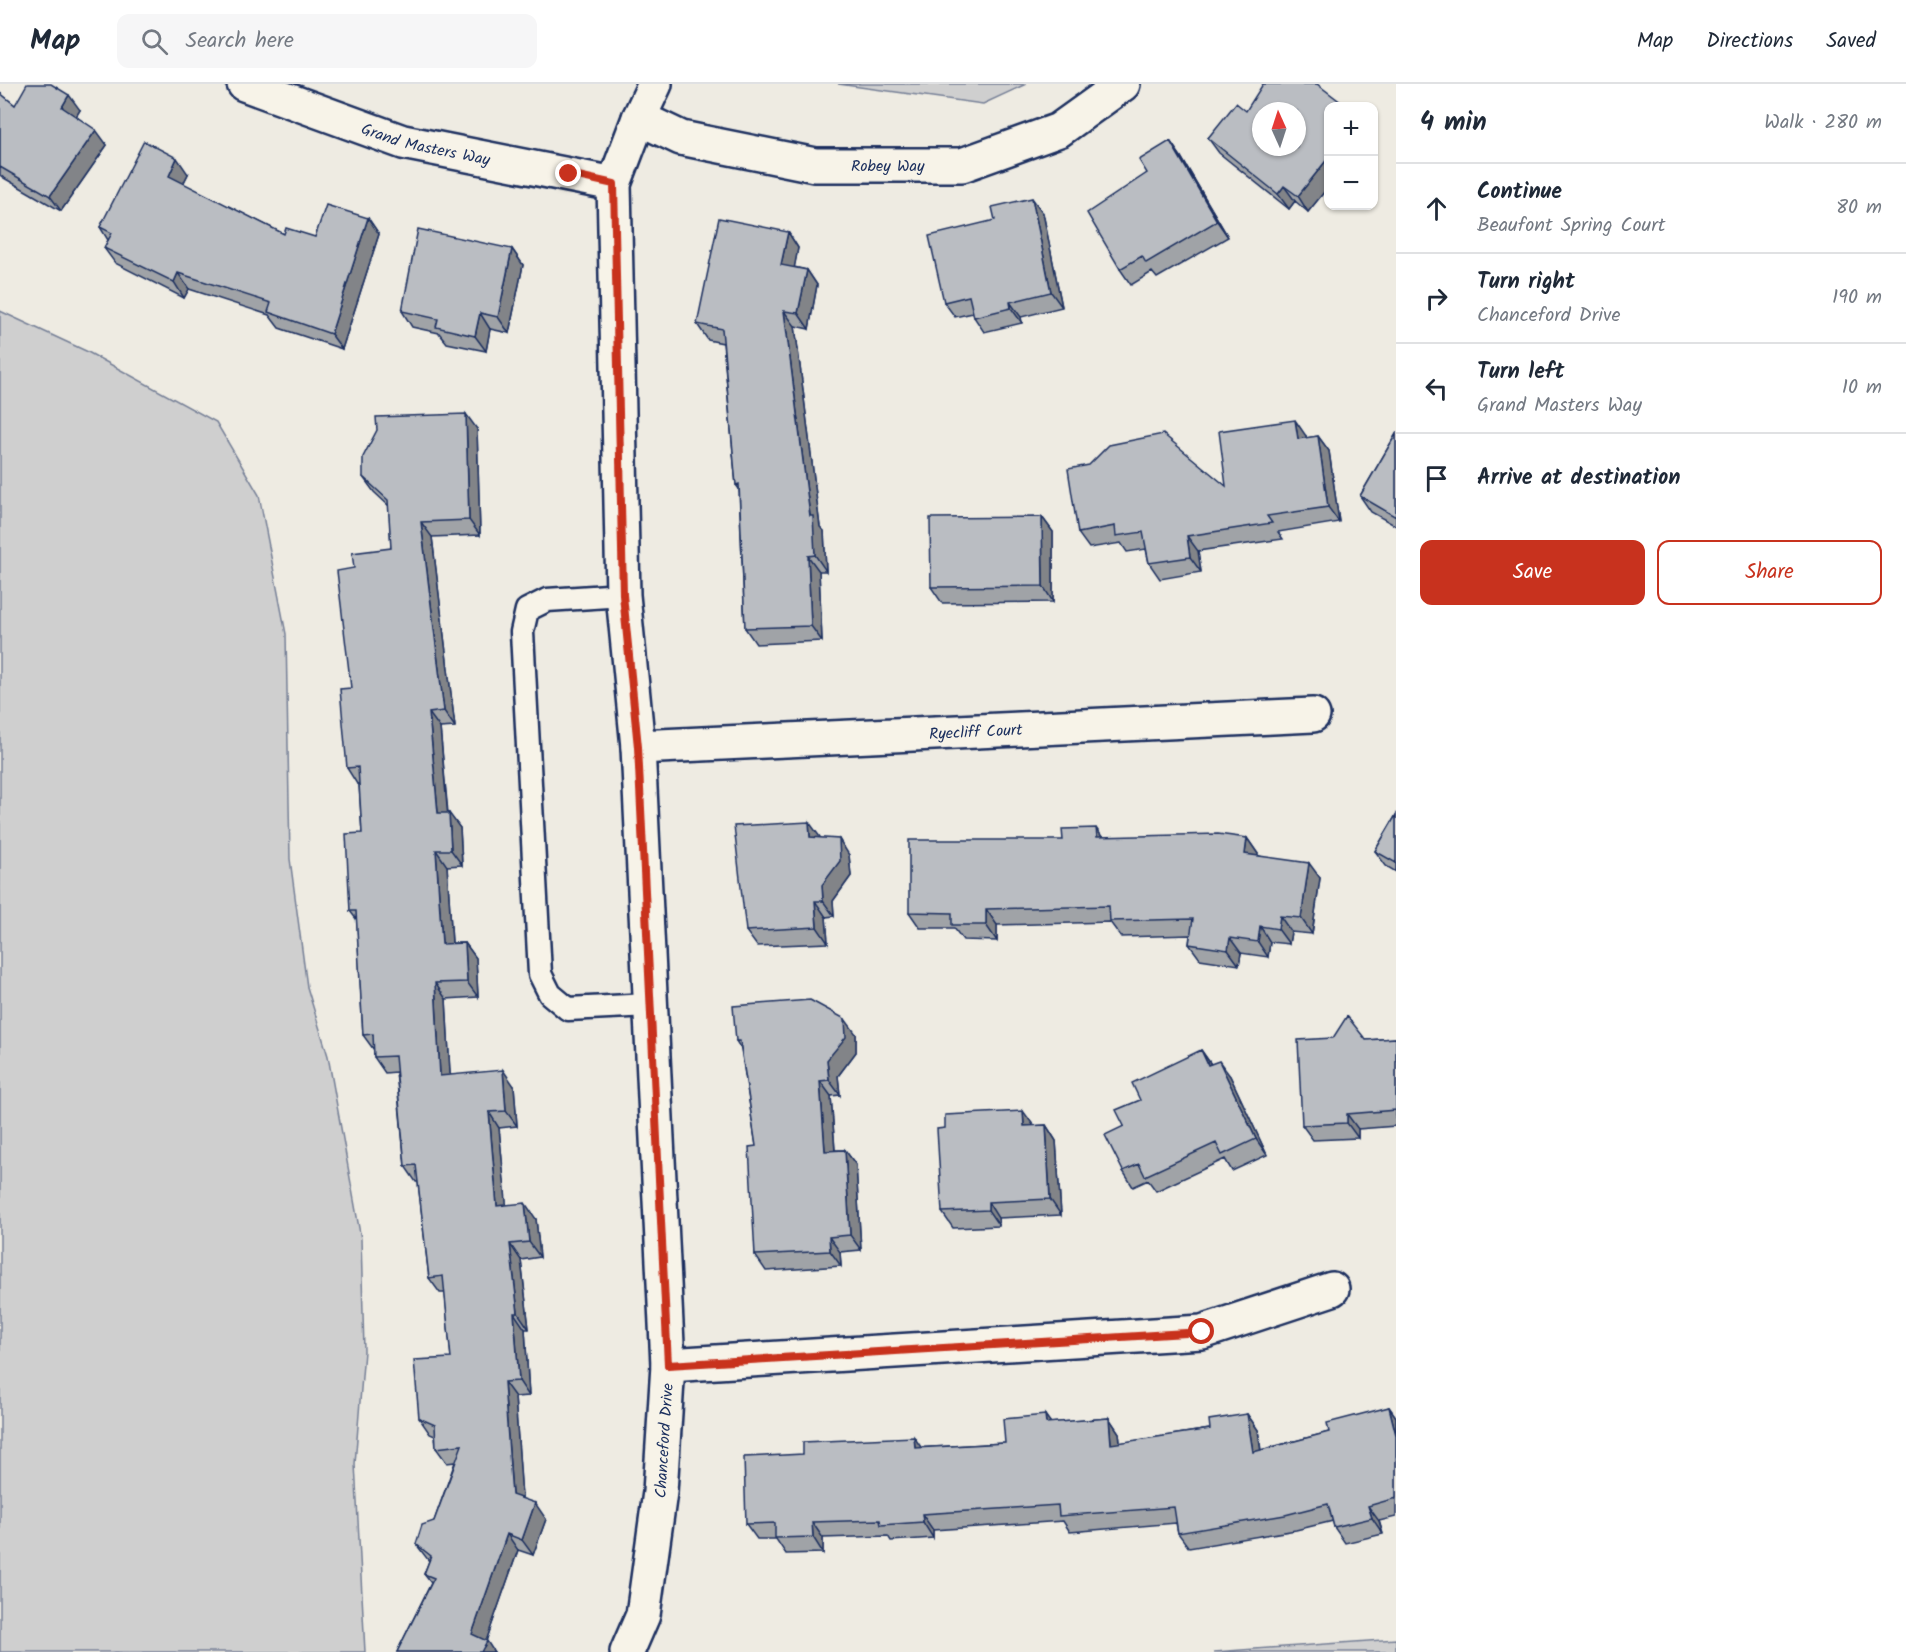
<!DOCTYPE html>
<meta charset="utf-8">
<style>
:root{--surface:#fff;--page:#f6f6f7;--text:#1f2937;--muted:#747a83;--line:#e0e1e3;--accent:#c8321e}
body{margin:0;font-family:Kalam,sans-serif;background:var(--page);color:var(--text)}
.controls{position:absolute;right:18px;top:18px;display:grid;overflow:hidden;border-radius:12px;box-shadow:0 2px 4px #0004}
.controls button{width:54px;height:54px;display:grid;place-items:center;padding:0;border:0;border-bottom:2px solid var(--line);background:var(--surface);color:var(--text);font:30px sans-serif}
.compass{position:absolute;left:1252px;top:18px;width:54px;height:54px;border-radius:50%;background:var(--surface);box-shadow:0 2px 4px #0004;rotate:357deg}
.stop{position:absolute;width:18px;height:18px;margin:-14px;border:4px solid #c8321e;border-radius:50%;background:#fff}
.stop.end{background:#c8321e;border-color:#fff;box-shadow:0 2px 6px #0008}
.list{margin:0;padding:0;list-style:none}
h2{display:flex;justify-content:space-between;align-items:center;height:78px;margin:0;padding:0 24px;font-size:26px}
h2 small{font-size:20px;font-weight:400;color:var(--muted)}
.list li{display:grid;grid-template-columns:39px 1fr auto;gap:18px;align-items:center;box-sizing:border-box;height:90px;padding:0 24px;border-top:2px solid var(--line)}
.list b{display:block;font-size:22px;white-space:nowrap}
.list p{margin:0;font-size:20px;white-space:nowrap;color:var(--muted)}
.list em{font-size:20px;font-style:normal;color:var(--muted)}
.actions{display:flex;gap:12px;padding:18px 24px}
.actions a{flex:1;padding:14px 0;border:2px solid var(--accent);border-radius:12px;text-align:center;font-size:21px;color:var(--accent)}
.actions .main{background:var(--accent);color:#fff}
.icon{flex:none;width:33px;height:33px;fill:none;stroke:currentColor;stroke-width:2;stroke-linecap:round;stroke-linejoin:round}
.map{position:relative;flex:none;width:1396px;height:1568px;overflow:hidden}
header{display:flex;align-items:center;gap:36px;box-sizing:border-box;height:84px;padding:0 30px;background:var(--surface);border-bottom:2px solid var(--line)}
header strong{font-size:28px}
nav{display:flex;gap:33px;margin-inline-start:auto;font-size:21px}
.search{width:420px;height:54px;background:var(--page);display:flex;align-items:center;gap:15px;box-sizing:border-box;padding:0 21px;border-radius:12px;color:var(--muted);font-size:22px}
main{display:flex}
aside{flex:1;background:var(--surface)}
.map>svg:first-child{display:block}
.green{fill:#cfcfcf;stroke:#757f96;stroke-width:1.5}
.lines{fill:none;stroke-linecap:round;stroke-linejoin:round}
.lane-casing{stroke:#1b2f5e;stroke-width:27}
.street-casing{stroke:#1b2f5e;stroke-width:38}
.secondary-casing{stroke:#1b2f5e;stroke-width:38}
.lane{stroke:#f7f3e8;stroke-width:22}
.street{stroke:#f7f3e8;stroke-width:33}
.secondary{stroke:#f7f3e8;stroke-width:33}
.wall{fill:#a0a3a7;stroke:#1b2f5e;stroke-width:1.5}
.shaded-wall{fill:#828488;stroke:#1b2f5e;stroke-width:1.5}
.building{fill:#babdc2;stroke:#1b2f5e;stroke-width:1.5;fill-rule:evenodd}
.route{stroke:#c8321e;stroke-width:8}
.labels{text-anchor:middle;stroke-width:4.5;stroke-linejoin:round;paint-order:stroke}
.street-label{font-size:16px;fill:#1b2f5e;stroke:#f7f3e8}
</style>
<header>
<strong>Map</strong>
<div class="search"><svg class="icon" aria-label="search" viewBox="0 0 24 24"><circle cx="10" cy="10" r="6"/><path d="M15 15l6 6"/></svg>Search here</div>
<nav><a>Map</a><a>Directions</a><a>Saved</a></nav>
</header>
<main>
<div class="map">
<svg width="1396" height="1568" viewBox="0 0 1396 1568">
<rect width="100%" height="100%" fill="#eeebe2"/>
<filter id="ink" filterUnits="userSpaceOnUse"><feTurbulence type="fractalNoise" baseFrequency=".0167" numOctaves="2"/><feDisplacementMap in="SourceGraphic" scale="12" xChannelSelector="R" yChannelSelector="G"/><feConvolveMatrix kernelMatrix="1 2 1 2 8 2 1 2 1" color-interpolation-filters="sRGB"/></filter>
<g filter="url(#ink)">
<!-- green -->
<path class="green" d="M 838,0 L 1026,0 L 983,20 Z
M 0,227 L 86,267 L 216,338 L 259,411 L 286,550 L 290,775 L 307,903 L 328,972 L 361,1155 L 364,1267 L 355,1380 L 365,1568 L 0,1568 Z
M 1396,1555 L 1396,1568 L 1214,1568 Z"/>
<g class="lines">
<defs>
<path id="lane" d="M 623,511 L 547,516 L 527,526 L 522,548 L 540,890 L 550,910 L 568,925 L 650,921"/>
<g id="street">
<path id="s1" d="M 244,0 L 403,58 L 614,100"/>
<path id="s2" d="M 639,34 L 681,54 L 815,81 L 962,81 L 1059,46 L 1123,0"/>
<path id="s3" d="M 638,663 L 1313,631"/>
<path d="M 668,1281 L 1202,1248 L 1332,1205"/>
</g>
<g id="secondary">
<path id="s4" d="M 627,1568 L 643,1531 L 660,1408 L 668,1281 L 638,663 L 623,511 L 614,100 L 639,34 L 655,0"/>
</g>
</defs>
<!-- lane casing -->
<use href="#lane" class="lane-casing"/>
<!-- street casing -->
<use href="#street" class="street-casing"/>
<!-- secondary casing -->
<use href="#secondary" class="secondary-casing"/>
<!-- lane -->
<use href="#lane" class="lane"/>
<!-- street -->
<use href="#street" class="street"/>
<!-- secondary -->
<use href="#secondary" class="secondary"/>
</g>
<!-- wall -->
<path class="wall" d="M 0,9 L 15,21 L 80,26 L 76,32 L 107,61 L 61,127 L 4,94 L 0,91 Z
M 1329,22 L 1329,102 L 1308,128 L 1295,117 L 1289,125 L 1219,69 L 1208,54 L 1246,27 Z
M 1170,57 L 1181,73 L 1228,153 L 1157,194 L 1152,188 L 1131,201 L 1120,185 L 1147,89 Z
M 188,90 L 183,100 L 284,150 L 315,153 L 368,134 L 379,150 L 342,265 L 279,244 L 269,231 L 189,205 L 184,214 L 115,179 L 104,164 L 108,156 L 100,143 Z
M 1043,129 L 1062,223 L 1021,233 L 1022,239 L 984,248 L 974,233 L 973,229 L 955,233 L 944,218 Z
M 788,148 L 798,164 L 794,183 L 807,186 L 817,201 L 809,245 L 795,242 L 820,443 L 824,447 L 826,487 L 819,487 L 822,557 L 756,560 L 745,544 L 739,405 L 736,401 L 723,259 L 708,256 L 697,240 Z
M 512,165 L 523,181 L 509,249 L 490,245 L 486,267 L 447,259 L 439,249 L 412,243 L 402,227 Z
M 477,345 L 480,451 L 432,453 L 455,643 L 440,644 L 448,729 L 460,744 L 462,781 L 447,782 L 452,859 L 465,859 L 476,874 L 478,913 L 446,915 L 450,991 L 514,1002 L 517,1042 L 499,1044 L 506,1121 L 536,1135 L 540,1173 L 521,1176 L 529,1245 L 525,1245 L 529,1312 L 515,1313 L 522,1415 L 546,1435 L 533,1471 L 518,1466 L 486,1557 L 494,1568 L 397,1568 L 431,1499 L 424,1490 L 429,1477 L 416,1460 L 434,1437 L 455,1378 L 447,1379 L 436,1364 L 435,1352 L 430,1350 L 419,1334 L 451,1274 L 445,1209 L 440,1209 L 429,1194 L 418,1098 L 416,1098 L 405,1082 L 396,988 L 385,989 L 374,973 L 374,966 L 363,951 L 357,836 L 350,827 L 362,749 L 359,700 L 357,700 L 347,684 L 351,604 L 354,484 L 391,464 L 389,422 L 374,408 L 363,393 Z
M 1396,350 L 1396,442 L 1371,428 L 1360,412 Z
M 1306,352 L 1306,354 L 1318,352 L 1329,367 L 1339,438 L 1278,448 L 1283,455 L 1198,467 L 1201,488 L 1160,495 L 1149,479 L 1146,465 L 1127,468 L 1121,459 L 1089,464 L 1078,449 L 1226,402 Z
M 1042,433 L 1053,448 L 1053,518 L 942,519 L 931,503 Z
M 1396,731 L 1396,788 L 1386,782 L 1375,767 Z
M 1103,753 L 1247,754 L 1258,770 L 1257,771 L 1320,794 L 1312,850 L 1291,848 L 1289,860 L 1270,858 L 1268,873 L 1241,869 L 1239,881 L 1200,875 L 1189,860 L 1190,851 L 1121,853 L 1110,838 L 997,841 L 997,857 L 963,856 L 954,844 L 920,844 L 909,828 L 1063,756 Z
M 820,754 L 849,771 L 851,792 L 833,817 L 834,832 L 826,833 L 828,859 L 757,862 L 746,847 Z
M 856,950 L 856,968 L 838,992 L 840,1011 L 831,1012 L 835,1066 L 845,1066 L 856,1081 L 861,1166 L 840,1168 L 841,1182 L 766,1187 L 755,1171 L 756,1062 L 741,965 L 736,957 Z
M 1396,954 L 1396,1042 L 1358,1045 L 1358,1054 L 1313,1056 L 1302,1041 L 1366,956 Z
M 1201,966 L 1211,980 L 1230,992 L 1267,1071 L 1232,1087 L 1225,1075 L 1156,1107 L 1148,1096 L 1133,1103 L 1123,1087 L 1124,1042 L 1140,1016 Z
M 1046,1041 L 1056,1057 L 1061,1131 L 998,1134 L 999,1142 L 953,1144 L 942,1128 L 1033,1042 Z
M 1389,1323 L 1396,1333 L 1396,1433 L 1379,1437 L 1383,1450 L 1345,1459 L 1334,1443 L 1333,1437 L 1296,1446 L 1189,1464 L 1178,1449 L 1176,1439 L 1070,1448 L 1063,1437 L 933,1446 L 933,1454 L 891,1457 L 888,1452 L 823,1454 L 823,1469 L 786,1470 L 776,1455 L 757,1455 L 746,1440 L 803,1370 L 1005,1359 L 1045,1331 L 1050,1339 L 1109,1334 L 1119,1349 L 1120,1359 L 1210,1345 L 1247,1330 L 1258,1346 L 1261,1366 L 1329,1348 Z"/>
<!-- shaded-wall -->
<path class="shaded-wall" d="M 69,11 L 80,26 L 73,38 L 62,23 Z
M 96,46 L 107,61 L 61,127 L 50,112 Z
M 1170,57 L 1181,73 L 1228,153 L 1217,137 Z
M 1329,73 L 1329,102 L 1308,128 L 1298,112 Z
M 177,74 L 188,90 L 179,108 L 169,92 Z
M 1284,102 L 1295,117 L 1289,125 L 1278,110 Z
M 1032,114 L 1043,129 L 1062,223 L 1051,208 Z
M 368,134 L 379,150 L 342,265 L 331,250 Z
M 788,148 L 798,164 L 792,196 L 781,181 Z
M 512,165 L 523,181 L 509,249 L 498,233 Z
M 807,186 L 817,201 L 809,245 L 798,229 Z
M 178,189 L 189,205 L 184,214 L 174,198 Z
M 1010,218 L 1021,233 L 1022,239 L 1011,224 Z
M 784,227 L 795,242 L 820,443 L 824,447 L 826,487 L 815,471 Z
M 480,229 L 490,245 L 486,267 L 475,252 Z
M 466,330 L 477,345 L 480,451 L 469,436 Z
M 1295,336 L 1306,352 L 1308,371 L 1298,355 Z
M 1318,352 L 1329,367 L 1339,438 L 1328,423 Z
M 1042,433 L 1053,448 L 1053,518 L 1043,502 Z
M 421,438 L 432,453 L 455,643 L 444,627 Z
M 1187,452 L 1198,467 L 1201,488 L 1190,473 Z
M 808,472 L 819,487 L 822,557 L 811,542 Z
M 429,629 L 440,644 L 449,745 L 438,729 Z
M 449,729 L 460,744 L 462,781 L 451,766 Z
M 809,738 L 820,753 L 821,769 L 810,753 Z
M 1096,744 L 1107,760 L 1097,753 Z
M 1247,754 L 1258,770 L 1256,785 L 1245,770 Z
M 839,755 L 849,771 L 851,792 L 833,817 L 834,832 L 823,817 L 822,801 Z
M 436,766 L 447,782 L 453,875 L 442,860 Z
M 1309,779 L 1320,794 L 1312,850 L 1301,834 Z
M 815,817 L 826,833 L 828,859 L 817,843 Z
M 986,825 L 997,841 L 997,857 L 986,841 Z
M 1280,832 L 1291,848 L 1289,860 L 1278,845 Z
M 1260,842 L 1270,858 L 1268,873 L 1258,858 Z
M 1230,854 L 1241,869 L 1239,881 L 1228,866 Z
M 465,859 L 476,874 L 478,913 L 467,898 Z
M 435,899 L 446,915 L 451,1007 L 440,992 Z
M 845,935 L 856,950 L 856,968 L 838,992 L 840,1011 L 829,996 L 827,976 Z
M 1201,966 L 1212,982 L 1208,981 Z
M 1219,977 L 1230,992 L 1267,1071 L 1256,1055 Z
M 503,986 L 514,1002 L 517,1042 L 506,1027 Z
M 820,997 L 831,1012 L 836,1082 L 825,1067 Z
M 1023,1027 L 1034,1042 L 1024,1042 Z
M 489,1028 L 499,1044 L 508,1138 L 497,1122 Z
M 1347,1030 L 1358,1045 L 1358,1054 L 1347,1039 Z
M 1046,1041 L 1056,1057 L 1061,1131 L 1050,1115 Z
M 845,1066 L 856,1081 L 861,1166 L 850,1151 Z
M 988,1118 L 998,1134 L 999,1142 L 988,1126 Z
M 525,1119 L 536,1135 L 540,1173 L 529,1158 Z
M 829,1153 L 840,1168 L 841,1182 L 830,1167 Z
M 510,1160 L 521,1176 L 529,1245 L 518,1229 Z
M 514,1229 L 525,1245 L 529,1312 L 519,1297 Z
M 504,1298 L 515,1313 L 523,1427 L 512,1411 Z
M 1389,1323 L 1396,1333 L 1396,1351 Z
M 1247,1330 L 1258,1346 L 1263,1384 L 1253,1368 Z
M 1045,1331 L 1056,1346 L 1046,1339 Z
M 1109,1334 L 1119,1349 L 1122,1376 L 1111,1360 Z
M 914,1353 L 925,1369 L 915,1364 Z
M 535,1419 L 546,1435 L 533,1471 L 522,1456 Z
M 1368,1422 L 1379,1437 L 1383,1450 L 1372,1434 Z
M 922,1430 L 933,1446 L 933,1454 L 923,1438 Z
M 812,1438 L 823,1454 L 823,1469 L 813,1453 Z
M 507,1450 L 518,1466 L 484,1563 L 487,1557 L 494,1568 L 481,1568 L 472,1550 Z"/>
<!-- building -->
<path class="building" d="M 27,0 L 51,0 L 69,11 L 62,23 L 96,46 L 50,112 L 0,83 L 0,9 L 15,21 Z
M 1263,0 L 1317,0 L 1346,22 L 1329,22 L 1329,73 L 1298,112 L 1284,102 L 1278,110 L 1208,54 L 1236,19 L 1246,27 ZM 1261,27 L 1297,27 L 1297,63 L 1261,63 Z
M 144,57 L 177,74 L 169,92 L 284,150 L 286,144 L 315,153 L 326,121 L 368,134 L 331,250 L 268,228 L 271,219 L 178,189 L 174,198 L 104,164 L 112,149 L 100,143 Z
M 1170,57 L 1217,137 L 1146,179 L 1142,172 L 1120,185 L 1087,129 L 1147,89 L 1139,76 Z
M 1032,114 L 1051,208 L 1010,218 L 1011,224 L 974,233 L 969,212 L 944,218 L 929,152 L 995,136 L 992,123 Z
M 719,134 L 788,148 L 781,181 L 807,186 L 798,229 L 784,227 L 810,432 L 813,432 L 815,471 L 808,472 L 811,542 L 745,544 L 739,400 L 736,401 L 722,245 L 697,240 Z
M 418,145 L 512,165 L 498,233 L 480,229 L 475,252 L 436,243 L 438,235 L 402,227 Z
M 466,330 L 469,436 L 421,438 L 444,627 L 429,629 L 438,729 L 449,729 L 451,766 L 436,766 L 442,860 L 465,859 L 467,898 L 435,899 L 440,992 L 503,986 L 506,1027 L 489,1028 L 497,1122 L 525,1119 L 529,1158 L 510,1160 L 518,1229 L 514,1229 L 519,1297 L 504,1298 L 512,1411 L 535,1419 L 522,1456 L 507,1450 L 472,1550 L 487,1557 L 481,1568 L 397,1568 L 434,1494 L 424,1490 L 431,1472 L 416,1460 L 422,1441 L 434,1437 L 462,1361 L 436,1364 L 435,1341 L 419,1334 L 414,1276 L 451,1274 L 443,1192 L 429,1194 L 416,1081 L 405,1082 L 395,972 L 374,973 L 373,950 L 363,951 L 356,827 L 350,827 L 346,750 L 362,749 L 358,683 L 347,684 L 340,605 L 351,604 L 337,487 L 354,484 L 352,469 L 391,464 L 388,416 L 363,393 L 363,373 L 377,346 L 376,333 Z
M 1295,336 L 1298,355 L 1318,352 L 1328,423 L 1267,432 L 1272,439 L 1187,452 L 1190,473 L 1149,479 L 1143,448 L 1116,452 L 1115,442 L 1078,449 L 1068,385 L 1089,381 L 1109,361 L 1163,350 L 1226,402 L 1219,347 Z
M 1396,350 L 1396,433 L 1360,412 Z
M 1042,433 L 1043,502 L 931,503 L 930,434 Z
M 1396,731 L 1396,779 L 1375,767 Z
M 809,738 L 810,753 L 839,755 L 840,777 L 822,801 L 823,817 L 815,817 L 817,843 L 746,847 L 734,742 Z
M 1096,744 L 1097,753 L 1218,750 L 1247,754 L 1245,770 L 1309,779 L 1301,834 L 1280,832 L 1278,845 L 1260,842 L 1258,858 L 1230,854 L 1228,866 L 1189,860 L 1193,835 L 1110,837 L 1109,822 L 986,825 L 986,841 L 952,841 L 952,829 L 909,828 L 909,756 L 1063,756 L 1062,745 Z
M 810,916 L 845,935 L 846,953 L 827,976 L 829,996 L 820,997 L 825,1067 L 845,1066 L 850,1151 L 829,1153 L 830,1167 L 755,1171 L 749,1063 L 756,1062 L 740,957 L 736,957 L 733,922 Z
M 1347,932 L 1366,956 L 1396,954 L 1396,1026 L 1347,1030 L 1347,1039 L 1302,1041 L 1298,956 L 1333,954 Z
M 1201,966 L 1208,981 L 1219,977 L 1256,1055 L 1222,1071 L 1216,1059 L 1145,1092 L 1139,1080 L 1123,1087 L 1105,1051 L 1124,1042 L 1116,1026 L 1140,1016 L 1132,999 Z
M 1023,1027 L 1024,1042 L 1046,1041 L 1050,1115 L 988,1118 L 988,1126 L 942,1128 L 937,1045 L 945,1044 L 945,1031 Z
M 1389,1323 L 1396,1351 L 1396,1414 L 1368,1422 L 1372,1434 L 1334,1443 L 1328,1420 L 1285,1431 L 1178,1449 L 1174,1423 L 1059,1432 L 1058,1421 L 922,1430 L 923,1438 L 881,1441 L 880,1436 L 812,1438 L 813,1453 L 775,1454 L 775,1439 L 746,1440 L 744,1373 L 803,1370 L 803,1358 L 914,1353 L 915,1364 L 1005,1359 L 1003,1335 L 1045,1331 L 1046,1339 L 1109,1334 L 1111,1360 L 1210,1345 L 1209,1336 L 1247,1330 L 1253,1368 L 1329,1348 L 1327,1339 Z"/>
</g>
<g class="lines" filter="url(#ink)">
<!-- route -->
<path class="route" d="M 569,90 L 614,100 L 623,511 L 638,663 L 668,1281 L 1202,1248"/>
</g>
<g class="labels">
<!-- street labels -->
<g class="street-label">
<text dy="6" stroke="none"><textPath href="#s1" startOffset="192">Grand Masters Way</textPath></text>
<text dy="6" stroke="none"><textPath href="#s2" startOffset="256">Robey Way</textPath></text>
<text dy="6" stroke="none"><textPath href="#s3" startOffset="338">Ryecliff Court</textPath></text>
<text dy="6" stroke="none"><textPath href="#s4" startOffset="216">Chanceford Drive</textPath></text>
</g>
</g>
</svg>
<div class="controls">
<button>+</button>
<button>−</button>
</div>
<svg class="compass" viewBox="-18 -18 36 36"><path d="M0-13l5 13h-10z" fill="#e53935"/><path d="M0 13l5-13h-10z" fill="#747a83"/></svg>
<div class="stop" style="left:1202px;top:1248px"></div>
<div class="stop end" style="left:569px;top:90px"></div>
</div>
<aside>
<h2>4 min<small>Walk · 280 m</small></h2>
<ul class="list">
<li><svg class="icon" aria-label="ahead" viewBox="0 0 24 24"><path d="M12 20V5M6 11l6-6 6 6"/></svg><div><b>Continue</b><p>Beaufont Spring Court</p></div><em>80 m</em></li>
<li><svg class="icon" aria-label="right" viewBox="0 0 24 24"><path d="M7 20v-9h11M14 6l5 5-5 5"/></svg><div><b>Turn right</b><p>Chanceford Drive</p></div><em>190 m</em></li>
<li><svg class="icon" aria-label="left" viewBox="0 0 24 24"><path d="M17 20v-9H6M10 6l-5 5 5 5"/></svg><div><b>Turn left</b><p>Grand Masters Way</p></div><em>10 m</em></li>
<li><svg class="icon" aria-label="arrive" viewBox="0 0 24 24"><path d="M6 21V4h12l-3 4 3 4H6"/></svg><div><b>Arrive at destination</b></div></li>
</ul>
<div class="actions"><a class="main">Save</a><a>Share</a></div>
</aside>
</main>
